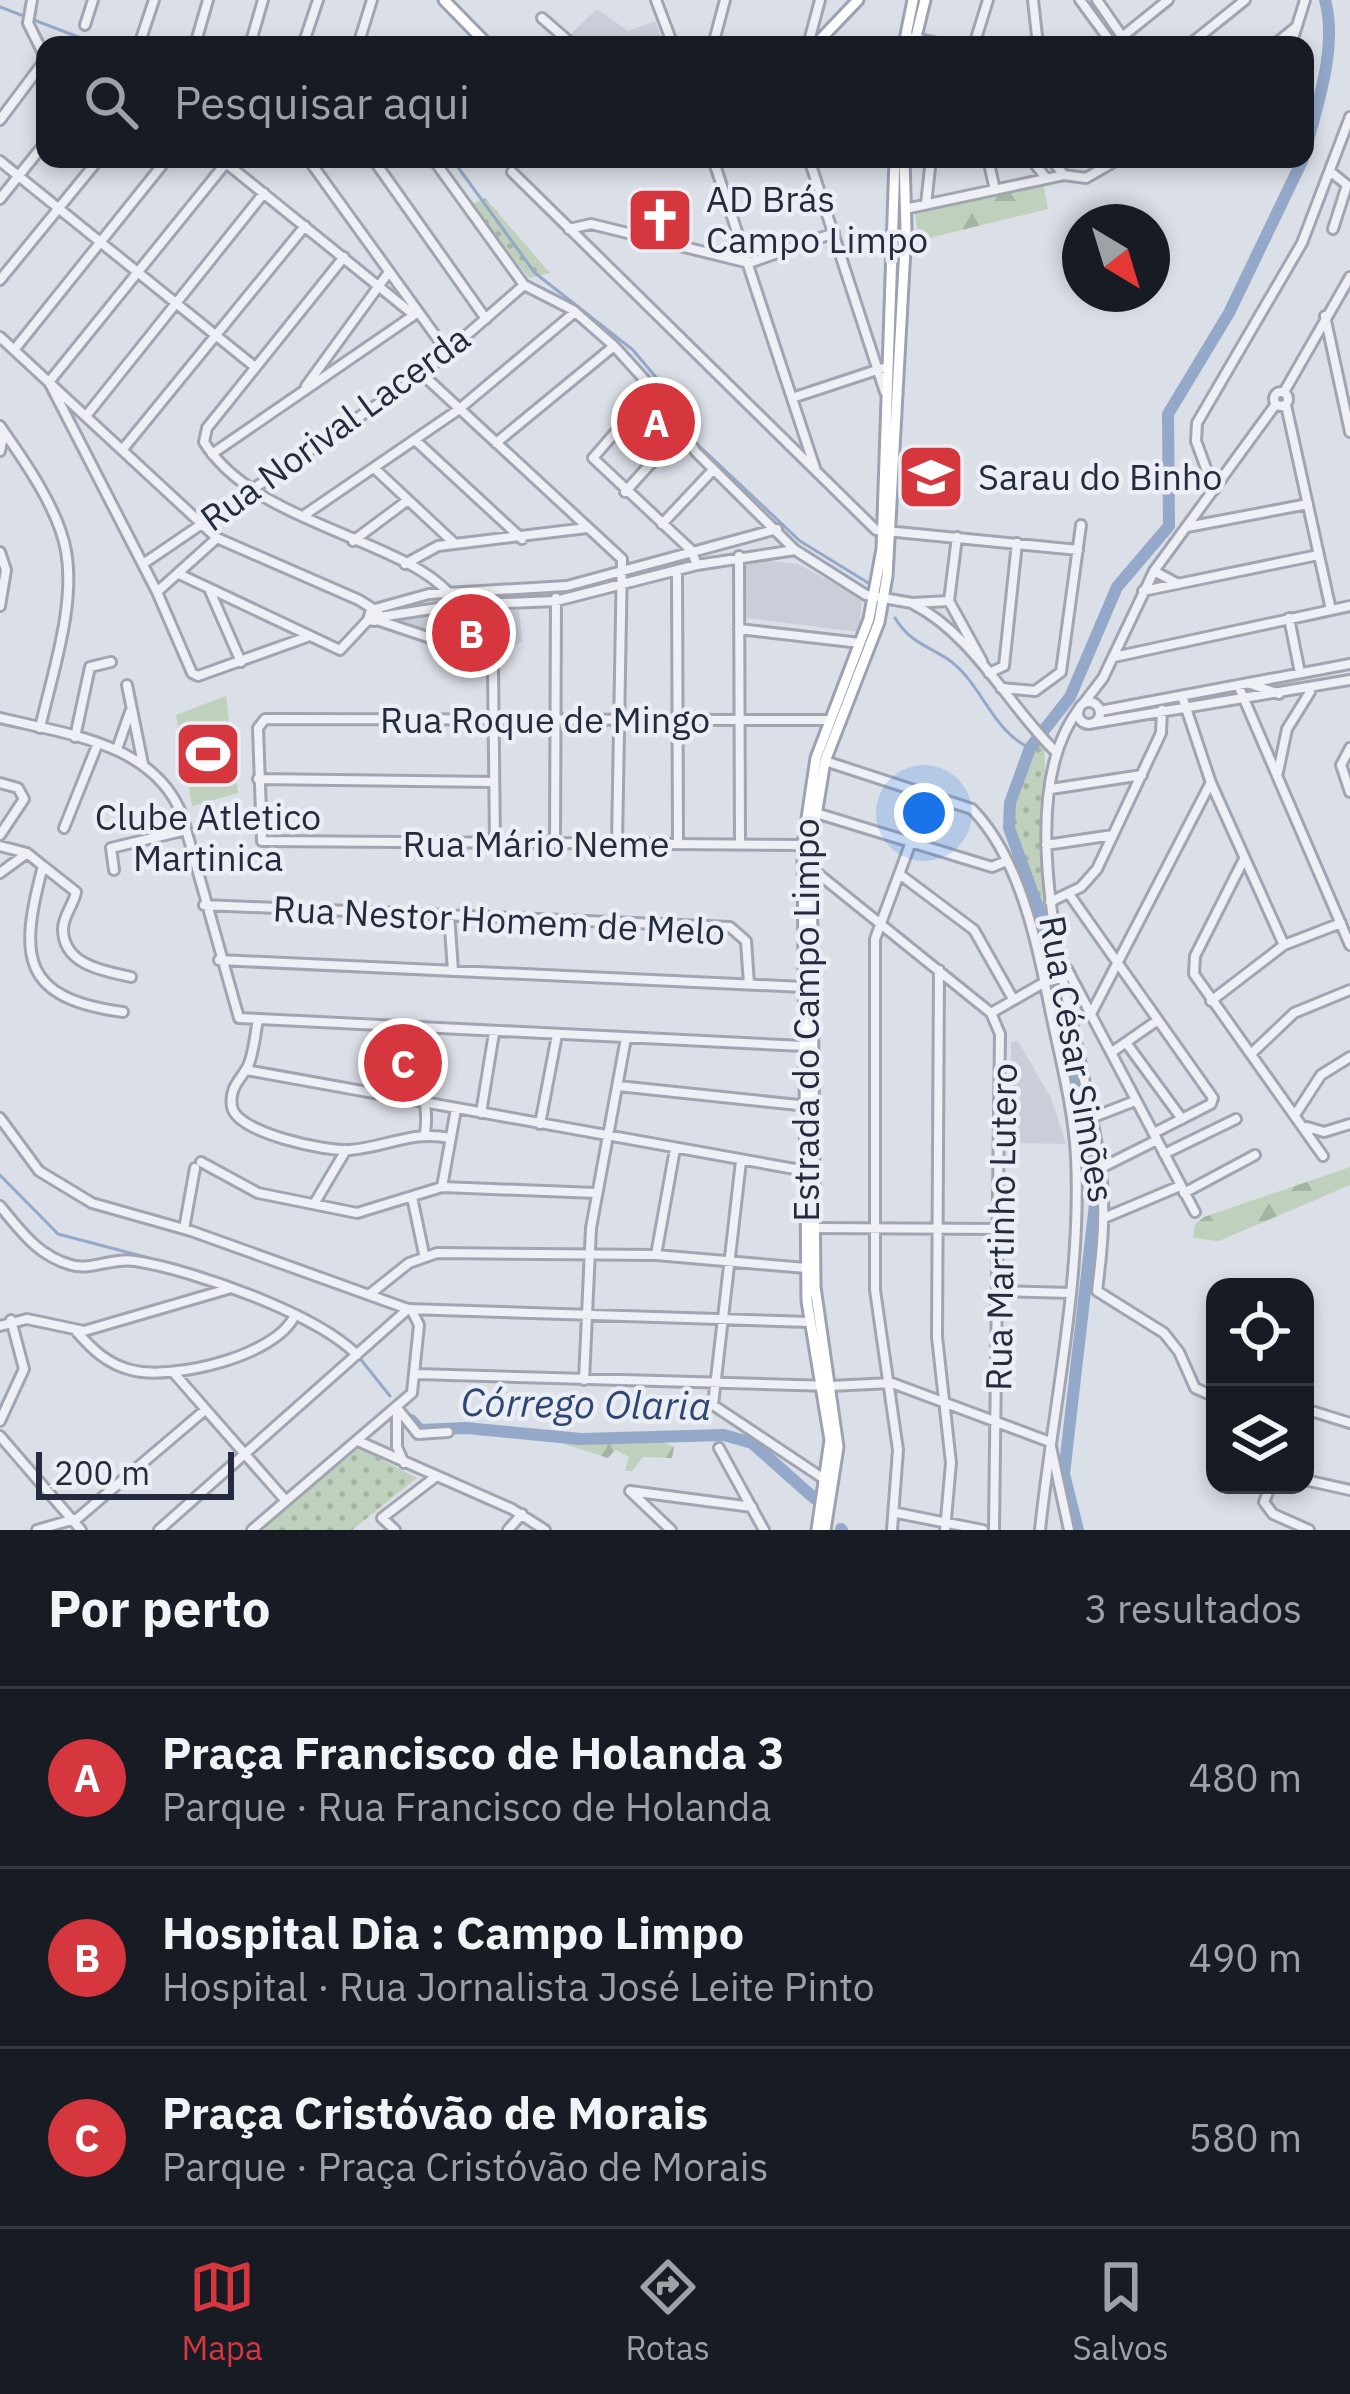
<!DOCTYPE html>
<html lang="pt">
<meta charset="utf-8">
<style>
:root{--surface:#171b24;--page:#20242c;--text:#f1f3f6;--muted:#9ea1a6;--line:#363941;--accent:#d6373f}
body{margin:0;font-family:"IBM Plex Sans",sans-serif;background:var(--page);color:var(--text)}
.controls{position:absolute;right:36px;bottom:36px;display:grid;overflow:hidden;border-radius:24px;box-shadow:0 6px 18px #0003}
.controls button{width:108px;height:108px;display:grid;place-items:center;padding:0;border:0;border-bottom:3px solid var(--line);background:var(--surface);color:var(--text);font:60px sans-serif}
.compass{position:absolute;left:1062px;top:204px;width:108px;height:108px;border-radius:50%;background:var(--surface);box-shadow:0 6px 18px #0003;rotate:142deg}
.scale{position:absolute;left:36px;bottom:30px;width:198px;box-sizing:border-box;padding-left:12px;border:6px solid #252b3e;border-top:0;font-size:33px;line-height:42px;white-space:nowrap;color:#252b3e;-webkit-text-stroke:9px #ebeef5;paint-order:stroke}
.you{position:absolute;left:924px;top:813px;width:42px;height:42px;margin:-30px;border:9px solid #fff;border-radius:50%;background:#1a73e8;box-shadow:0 0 0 18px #1a73e833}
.badge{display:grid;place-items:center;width:78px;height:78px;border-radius:50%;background:var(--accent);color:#fff;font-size:39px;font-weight:700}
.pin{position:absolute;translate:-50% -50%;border:6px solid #fff;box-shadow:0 3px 12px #0006}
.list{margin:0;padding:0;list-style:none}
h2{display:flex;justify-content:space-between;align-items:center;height:156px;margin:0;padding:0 48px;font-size:51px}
h2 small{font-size:39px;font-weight:400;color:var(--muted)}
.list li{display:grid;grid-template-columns:78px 1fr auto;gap:36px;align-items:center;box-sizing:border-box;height:180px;padding:0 48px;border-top:3px solid var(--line)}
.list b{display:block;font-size:45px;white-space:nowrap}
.list p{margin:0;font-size:39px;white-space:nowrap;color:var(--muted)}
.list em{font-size:39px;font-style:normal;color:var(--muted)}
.icon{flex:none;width:66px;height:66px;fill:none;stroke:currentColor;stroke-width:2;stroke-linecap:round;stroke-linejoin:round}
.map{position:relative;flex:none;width:1350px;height:1530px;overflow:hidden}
.search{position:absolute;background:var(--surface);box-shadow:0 6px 18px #0003;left:36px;right:36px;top:36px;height:132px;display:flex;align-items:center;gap:30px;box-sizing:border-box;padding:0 42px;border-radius:24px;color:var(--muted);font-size:45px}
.sheet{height:696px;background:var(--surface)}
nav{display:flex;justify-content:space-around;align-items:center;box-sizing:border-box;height:168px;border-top:3px solid var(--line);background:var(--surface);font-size:33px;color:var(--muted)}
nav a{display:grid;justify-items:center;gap:6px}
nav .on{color:var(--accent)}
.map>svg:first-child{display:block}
.built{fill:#c9ced9}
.green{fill:#bfd1bc}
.forest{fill:url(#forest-firs)}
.park{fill:url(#park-dots)}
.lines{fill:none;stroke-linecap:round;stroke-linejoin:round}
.stream{stroke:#94a9ca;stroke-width:3}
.river{stroke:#94a9ca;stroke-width:12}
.minor-casing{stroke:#a1a5b1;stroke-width:14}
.major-casing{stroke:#9aa2b3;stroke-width:15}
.minor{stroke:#eef0f5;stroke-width:8}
.major{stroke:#fff;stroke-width:9}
.labels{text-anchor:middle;stroke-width:9;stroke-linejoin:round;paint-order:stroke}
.poi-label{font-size:36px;fill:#252b3e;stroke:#ebeef5;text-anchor:start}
.street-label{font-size:36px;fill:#252b3e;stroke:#ebeef5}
.water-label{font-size:39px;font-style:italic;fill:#2d4674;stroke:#ebeef5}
</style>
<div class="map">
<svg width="1350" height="1530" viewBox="0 0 1350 1530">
<defs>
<pattern id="forest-firs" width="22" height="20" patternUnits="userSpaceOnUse" patternTransform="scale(3)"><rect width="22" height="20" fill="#bfd1bc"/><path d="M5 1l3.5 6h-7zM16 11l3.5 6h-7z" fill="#a4b4a3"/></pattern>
<pattern id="park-dots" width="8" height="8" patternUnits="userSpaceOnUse" patternTransform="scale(3)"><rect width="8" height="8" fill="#bfd1bc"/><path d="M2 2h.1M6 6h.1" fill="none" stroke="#a4b4a3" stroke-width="1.8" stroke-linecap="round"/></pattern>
</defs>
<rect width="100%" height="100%" fill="#dbdfe7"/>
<!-- built -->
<path class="built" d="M 597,9 L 628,31 L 655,21 L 664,45 L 577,45 L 568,37 Z
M 751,559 L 798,564 L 862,599 L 859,632 L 747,618 L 744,566 Z
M 519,610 L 522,641 L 493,658 L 396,627 L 397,620 L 411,618 Z
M 1018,1041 L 1051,1098 L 1066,1144 L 1011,1143 L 1011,1042 Z"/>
<!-- green -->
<path class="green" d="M 226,696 L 238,793 L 192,806 L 176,715 Z"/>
<!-- forest -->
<path class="forest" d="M 1043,183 L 1048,209 L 925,239 L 924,233 L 918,234 L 915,212 Z
M 1350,1167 L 1350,1185 L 1219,1241 L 1193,1238 L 1195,1224 L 1204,1217 Z
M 570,1435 L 663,1442 L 674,1447 L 672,1458 L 643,1457 L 632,1471 L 625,1471 L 629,1457 L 615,1450 L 608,1458 L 549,1439 Z"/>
<!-- park -->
<path class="park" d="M 485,198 L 550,273 L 529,278 L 472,204 Z
M 1036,738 L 1044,741 C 1048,801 1041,858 1047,919 C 1030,881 1004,834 1014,791 C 1018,773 1030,756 1036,738 Z
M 359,1448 L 417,1478 L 352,1530 L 259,1530 Z"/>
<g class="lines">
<!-- stream -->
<path class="stream" d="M 0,7 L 99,45
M 452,159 L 535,273 L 633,350 L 675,400 L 695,442 L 800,541 L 870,584
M 895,618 C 910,642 924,644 946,658 C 981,680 991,731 1030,748
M 0,1175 L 58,1234 L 149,1258
M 358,1356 L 390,1396"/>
<!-- river -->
<path class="river" d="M 1305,152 C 1317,105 1338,48 1325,0
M 411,1420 L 420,1430 L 466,1428 L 581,1439 L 724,1435 L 752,1443 L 814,1498
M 841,1529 L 842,1530
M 1078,1530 L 1064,1474 L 1095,1204 L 1049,938 L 1009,828 L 1010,803 L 1030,748 L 1070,697 L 1117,587 L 1169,526 L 1168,414 L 1229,313 L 1303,159"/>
<defs>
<path id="minor" d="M 32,0 L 28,23 L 45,57
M 656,0 L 673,45
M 1033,0 L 1038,45
M 1080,0 L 1113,45
M 1097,0 L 1128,45
M 542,18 L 573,45
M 85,25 L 93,0
M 906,36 L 946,45
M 1122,37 L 1168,0
M 139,45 L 154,0
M 195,45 L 208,0
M 250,45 L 263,0
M 303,45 L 318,0
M 358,45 L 372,0
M 713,45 L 725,0
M 808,45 L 820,0
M 974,45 L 988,0
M 1189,45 L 1245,0
M 1274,45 L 1296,27
M 1291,45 L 1305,0
M 0,120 L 45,60
M 221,159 L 414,315
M 308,159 L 448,353
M 373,159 L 486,319
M 433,159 L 524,285 L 573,310 L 614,346 L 653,389 L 696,452 L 795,550 L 866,595 L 912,603 L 949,601
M 713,159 L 815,468
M 809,159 L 885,392
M 988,159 L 995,190
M 1031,159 L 1046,178
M 1051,159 L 1064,175
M 0,161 L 255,367
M 512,172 L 876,530 L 1078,550
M 1331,172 L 1347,185 L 1333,229
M 0,199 L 45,143
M 926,204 L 931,159
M 905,209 L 1064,175 L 1086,178 L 1119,159
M 569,229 L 591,224 L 749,263 L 834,233
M 344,257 L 207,428 L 204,442 C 258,529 418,539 458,605
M 0,280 L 99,159
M 1325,316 L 1350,432
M 0,337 L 217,538 L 359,600 L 378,612 L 375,621 L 368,620 L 371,610
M 14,350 L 167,159
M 422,374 L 622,559 L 617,843
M 49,382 L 226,163
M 50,384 L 157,592
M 306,386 L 389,272
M 653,389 L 593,458 L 691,550 L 697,565
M1274 399a7 7 0 1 1 14 0a7 7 0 1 1-14 0Z
M 1284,392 L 1350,277
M 792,398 L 883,368
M 1286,405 L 1331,610
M 86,416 L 264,193
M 0,426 C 24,460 59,510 66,551 C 76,605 52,674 40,728
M 415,440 L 522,539
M 496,443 L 614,346
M 123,449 L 305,226
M 0,451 L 4,433
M 212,454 L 417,313
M 374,468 L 453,542
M 1214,490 L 1196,441 L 1197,423 L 1302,243 L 1350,117
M 625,492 L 680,431
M 303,516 L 458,410 L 575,312
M 662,524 L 713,470
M 1187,527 L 1308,504
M 217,538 L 157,592 L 192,673 L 198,676 L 307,637
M 353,541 L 408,500
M 0,552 L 6,570 L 0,606
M 739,556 L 740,844
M 143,564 L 422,374 L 523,286
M 405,564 L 438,546 L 587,528
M 677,570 L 678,844
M 1154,571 L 1178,584
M 179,574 L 340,650 L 368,620
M 210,591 L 241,662
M 1143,591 L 1318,555
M 949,601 L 982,661
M 949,601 L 957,537
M 913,604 C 974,635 1009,707 1057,753
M 375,609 L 429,594 L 567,586 L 777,529
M 379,617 L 458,605 L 556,601 L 697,565 L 795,550
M 1289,618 L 1300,673
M 377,620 L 481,655 L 493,667 L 495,843
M 739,629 L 860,643
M 1114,657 L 1350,606
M 989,673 L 1004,666 L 1017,543
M 1248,683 L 1279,694
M 127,685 L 143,764
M 1238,685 L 1350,945
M 1001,688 L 1035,691 L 1061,672 L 1081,525
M 1182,696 L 1211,783 L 1284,945
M1078 713a11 11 0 1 1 22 0a11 11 0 1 1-22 0Z
M 1083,704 L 1103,678 L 1154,571 L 1276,404
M 1079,709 C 1000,811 1087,1052 1101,1172 C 1106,1212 1102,1251 1097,1291 L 1164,1333 L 1179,1352 L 1195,1388 L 1215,1397
M 1100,711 L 1350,664
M 0,718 C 66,734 154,743 182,815 L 239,1018 L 803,1046
M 1094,723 L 1350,680
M 75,737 L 90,667 L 111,662
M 1350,748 L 1341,765 L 1350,792
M 117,749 L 130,712
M 825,761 L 972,809 C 1017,855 1035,933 1047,994 C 1057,1047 1073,1102 1076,1156 C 1082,1282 1053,1406 1040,1530
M 1278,772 L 1287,729 L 1310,692
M 258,779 L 494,782
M 0,783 L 18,788 L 24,799 L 0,835
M 1051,789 L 1142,775
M 816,813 L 992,867 L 1004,862
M 64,828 L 98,743
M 555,843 L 556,598
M 806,845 L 262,841 L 258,728 L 265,719 L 828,720
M 1046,845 L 1113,835
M 0,846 L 27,853 L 43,866 C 19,956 20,998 123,1012
M 1244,859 L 1195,956 L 1194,974 L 1323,1156
M 43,866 L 76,892 C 74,904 63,916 63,929 C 63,965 104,971 131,977
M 811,868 L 991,1013 L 1000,1034 L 994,1530
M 114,870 L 111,848 L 186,830
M 0,873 L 26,854
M 902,876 L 974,930 L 1013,999
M 1069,894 L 1213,1098 L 1211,1104 L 1154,1133
M 1050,902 L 1081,887 L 1097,869 L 1161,733 L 1162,710
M 204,905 L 730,927 L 746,941 L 749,984
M 449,914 L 453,971
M 219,960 L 803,987
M 1067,969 L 1195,1212
M 939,970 L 937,1337 L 951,1463 L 945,1530
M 1211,1001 L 1284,945 L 1341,923
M 1092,1012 L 1210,784
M 991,1013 L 1045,982 L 1065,977
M 258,1020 C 255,1034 254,1053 248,1066 C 240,1081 229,1087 232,1107 C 237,1133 327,1152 350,1150 C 387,1147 413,1130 450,1138
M 391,1027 L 388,1058 L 398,1100
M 419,1029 C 410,1065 431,1096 425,1133
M 1127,1044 L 1182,1119
M 1112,1052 L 1158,1020
M 1252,1053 L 1294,1013 L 1350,990
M 246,1070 L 806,1171
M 618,1086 L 808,1106
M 481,1113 L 494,1033
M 1295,1115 L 1321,1075 L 1350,1057
M 0,1118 L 39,1171 L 92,1203 L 191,1231 L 408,1309 L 809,1322
M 1091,1118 L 1135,1101
M 540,1124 L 557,1035
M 1307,1127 L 1324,1132 L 1350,1124
M 1164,1154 L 1236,1119
M 741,1161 L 713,1405 L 827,1481
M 201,1162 L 258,1193 L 357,1213 L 442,1187 L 596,1193
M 1101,1168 L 1157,1140
M 442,1187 L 456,1109
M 1184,1193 L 1255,1155
M 412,1197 L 424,1254
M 314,1204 L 346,1150
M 0,1206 C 21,1231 37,1255 71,1265 C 92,1271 113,1257 135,1261 C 193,1270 317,1314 357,1355
M 1104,1218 L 1180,1186
M 811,1228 L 1002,1229
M 184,1229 L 195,1168
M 656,1255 L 675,1149
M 1001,1291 L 1071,1293
M 370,1294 L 409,1263 L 437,1253 L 656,1255 L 806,1268
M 0,1326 L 27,1319 L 84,1331 L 228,1289
M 77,1332 C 92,1349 107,1364 131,1370 C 172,1381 277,1356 295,1315
M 173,1372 L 286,1501
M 417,1374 L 830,1386 L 892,1383 L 1050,1442 L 1069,1530
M 584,1380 L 591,1228 L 626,1038
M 397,1408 L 418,1434 L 448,1432
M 1305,1409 L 1350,1423
M 397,1414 L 397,1447 L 404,1463
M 0,1421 L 24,1369 L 11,1320
M 0,1436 L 81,1530
M 358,1441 L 512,1509 L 545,1530
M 719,1448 L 764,1530
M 1305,1480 L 1350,1490
M 1271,1485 L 1264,1502 L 1273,1514 L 1309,1530
M 897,1513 L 983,1530
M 37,1530 L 78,1518 L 205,1410
M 159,1530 L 408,1309
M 252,1530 L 412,1393 L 419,1325 L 411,1309
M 395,1530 L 382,1518 L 434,1478
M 508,1530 L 522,1514
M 671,1530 L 630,1491 L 752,1507
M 892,1530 L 898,1450 L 875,1290 L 875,939 L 911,842"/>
<path id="major" d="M 444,0 L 488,45
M 815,45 L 858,0
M 904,45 L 913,0
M 914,45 L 925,0
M 817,1530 L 830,1440 L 807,1301 L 803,845 L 816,758 L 869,619 L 882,549 L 895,159
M 825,1530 L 838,1447 L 815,1287 L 811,846 L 825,761 L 879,622 L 887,576 L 906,230 L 904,159"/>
</defs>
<!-- minor casing -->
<use href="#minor" class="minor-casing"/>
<!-- major casing -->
<use href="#major" class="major-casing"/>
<!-- minor -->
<use href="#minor" class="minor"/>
<!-- major -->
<use href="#major" class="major"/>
</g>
<!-- icons -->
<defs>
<symbol id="church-square" viewBox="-11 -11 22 22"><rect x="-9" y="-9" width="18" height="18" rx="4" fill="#d6373f" stroke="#ebeef5"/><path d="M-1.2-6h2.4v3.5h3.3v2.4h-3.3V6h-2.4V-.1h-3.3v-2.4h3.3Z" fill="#fff"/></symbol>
<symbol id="university-square" viewBox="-11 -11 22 22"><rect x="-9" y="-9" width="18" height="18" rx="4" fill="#d6373f" stroke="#ebeef5"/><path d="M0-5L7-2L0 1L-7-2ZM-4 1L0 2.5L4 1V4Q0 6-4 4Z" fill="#fff"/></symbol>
<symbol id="stadium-square" viewBox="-11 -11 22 22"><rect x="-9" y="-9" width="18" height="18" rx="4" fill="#d6373f" stroke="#ebeef5"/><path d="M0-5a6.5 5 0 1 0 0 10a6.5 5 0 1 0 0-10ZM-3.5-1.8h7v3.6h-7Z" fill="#fff"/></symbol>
</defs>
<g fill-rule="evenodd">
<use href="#church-square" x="622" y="182" width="76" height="76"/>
<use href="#university-square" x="893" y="439" width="76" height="76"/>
<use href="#stadium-square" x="170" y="716" width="76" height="76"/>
</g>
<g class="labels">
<!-- poi labels -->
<g class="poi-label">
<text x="706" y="212">AD Brás<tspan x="706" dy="41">Campo Limpo</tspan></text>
<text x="978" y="490">Sarau do Binho</text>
<text x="208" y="830" text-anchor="middle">Clube Atletico<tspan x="208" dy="41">Martinica</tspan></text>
</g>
<!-- street labels -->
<g class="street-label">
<text transform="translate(335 428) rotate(-36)" y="13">Rua Norival Lacerda</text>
<text x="545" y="733">Rua Roque de Mingo</text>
<text x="536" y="857">Rua Mário Neme</text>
<text transform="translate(499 920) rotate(3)" y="13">Rua Nestor Homem de Melo</text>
<text transform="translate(806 1020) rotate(-90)" y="13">Estrada do Campo Limpo</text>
<text transform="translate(1077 1059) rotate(80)" y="13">Rua César Simões</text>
<text transform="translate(1001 1227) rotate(-89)" y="13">Rua Martinho Lutero</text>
</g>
<!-- water labels -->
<g class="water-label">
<text transform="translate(586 1404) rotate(1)" y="14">Córrego Olaria</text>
</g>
</g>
</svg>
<div class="controls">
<button><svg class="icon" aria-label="locate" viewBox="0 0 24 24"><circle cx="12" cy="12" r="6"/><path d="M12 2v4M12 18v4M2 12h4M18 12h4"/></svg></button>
<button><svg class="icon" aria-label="layers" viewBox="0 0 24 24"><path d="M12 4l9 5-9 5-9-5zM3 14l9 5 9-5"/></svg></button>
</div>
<svg class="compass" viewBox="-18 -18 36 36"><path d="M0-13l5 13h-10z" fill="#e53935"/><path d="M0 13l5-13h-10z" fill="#9ea1a6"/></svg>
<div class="scale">200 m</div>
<div class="you"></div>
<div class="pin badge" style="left:656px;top:422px">A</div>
<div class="pin badge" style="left:471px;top:633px">B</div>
<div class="pin badge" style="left:403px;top:1063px">C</div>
<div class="search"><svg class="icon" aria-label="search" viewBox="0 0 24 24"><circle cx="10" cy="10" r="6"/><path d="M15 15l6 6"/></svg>Pesquisar aqui</div>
</div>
<section class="sheet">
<h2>Por perto<small>3 resultados</small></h2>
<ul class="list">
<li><span class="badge">A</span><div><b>Praça Francisco de Holanda 3</b><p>Parque · Rua Francisco de Holanda</p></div><em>480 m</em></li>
<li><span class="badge">B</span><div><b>Hospital Dia : Campo Limpo</b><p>Hospital · Rua Jornalista José Leite Pinto</p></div><em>490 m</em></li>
<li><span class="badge">C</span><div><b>Praça Cristóvão de Morais</b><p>Parque · Praça Cristóvão de Morais</p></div><em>580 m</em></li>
</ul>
</section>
<nav>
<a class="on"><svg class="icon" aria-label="map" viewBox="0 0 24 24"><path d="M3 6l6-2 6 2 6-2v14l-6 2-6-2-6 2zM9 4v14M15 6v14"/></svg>Mapa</a>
<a><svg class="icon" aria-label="directions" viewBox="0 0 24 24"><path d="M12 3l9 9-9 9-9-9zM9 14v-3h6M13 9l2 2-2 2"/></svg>Rotas</a>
<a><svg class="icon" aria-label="saved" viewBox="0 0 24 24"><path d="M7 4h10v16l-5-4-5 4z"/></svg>Salvos</a>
</nav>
